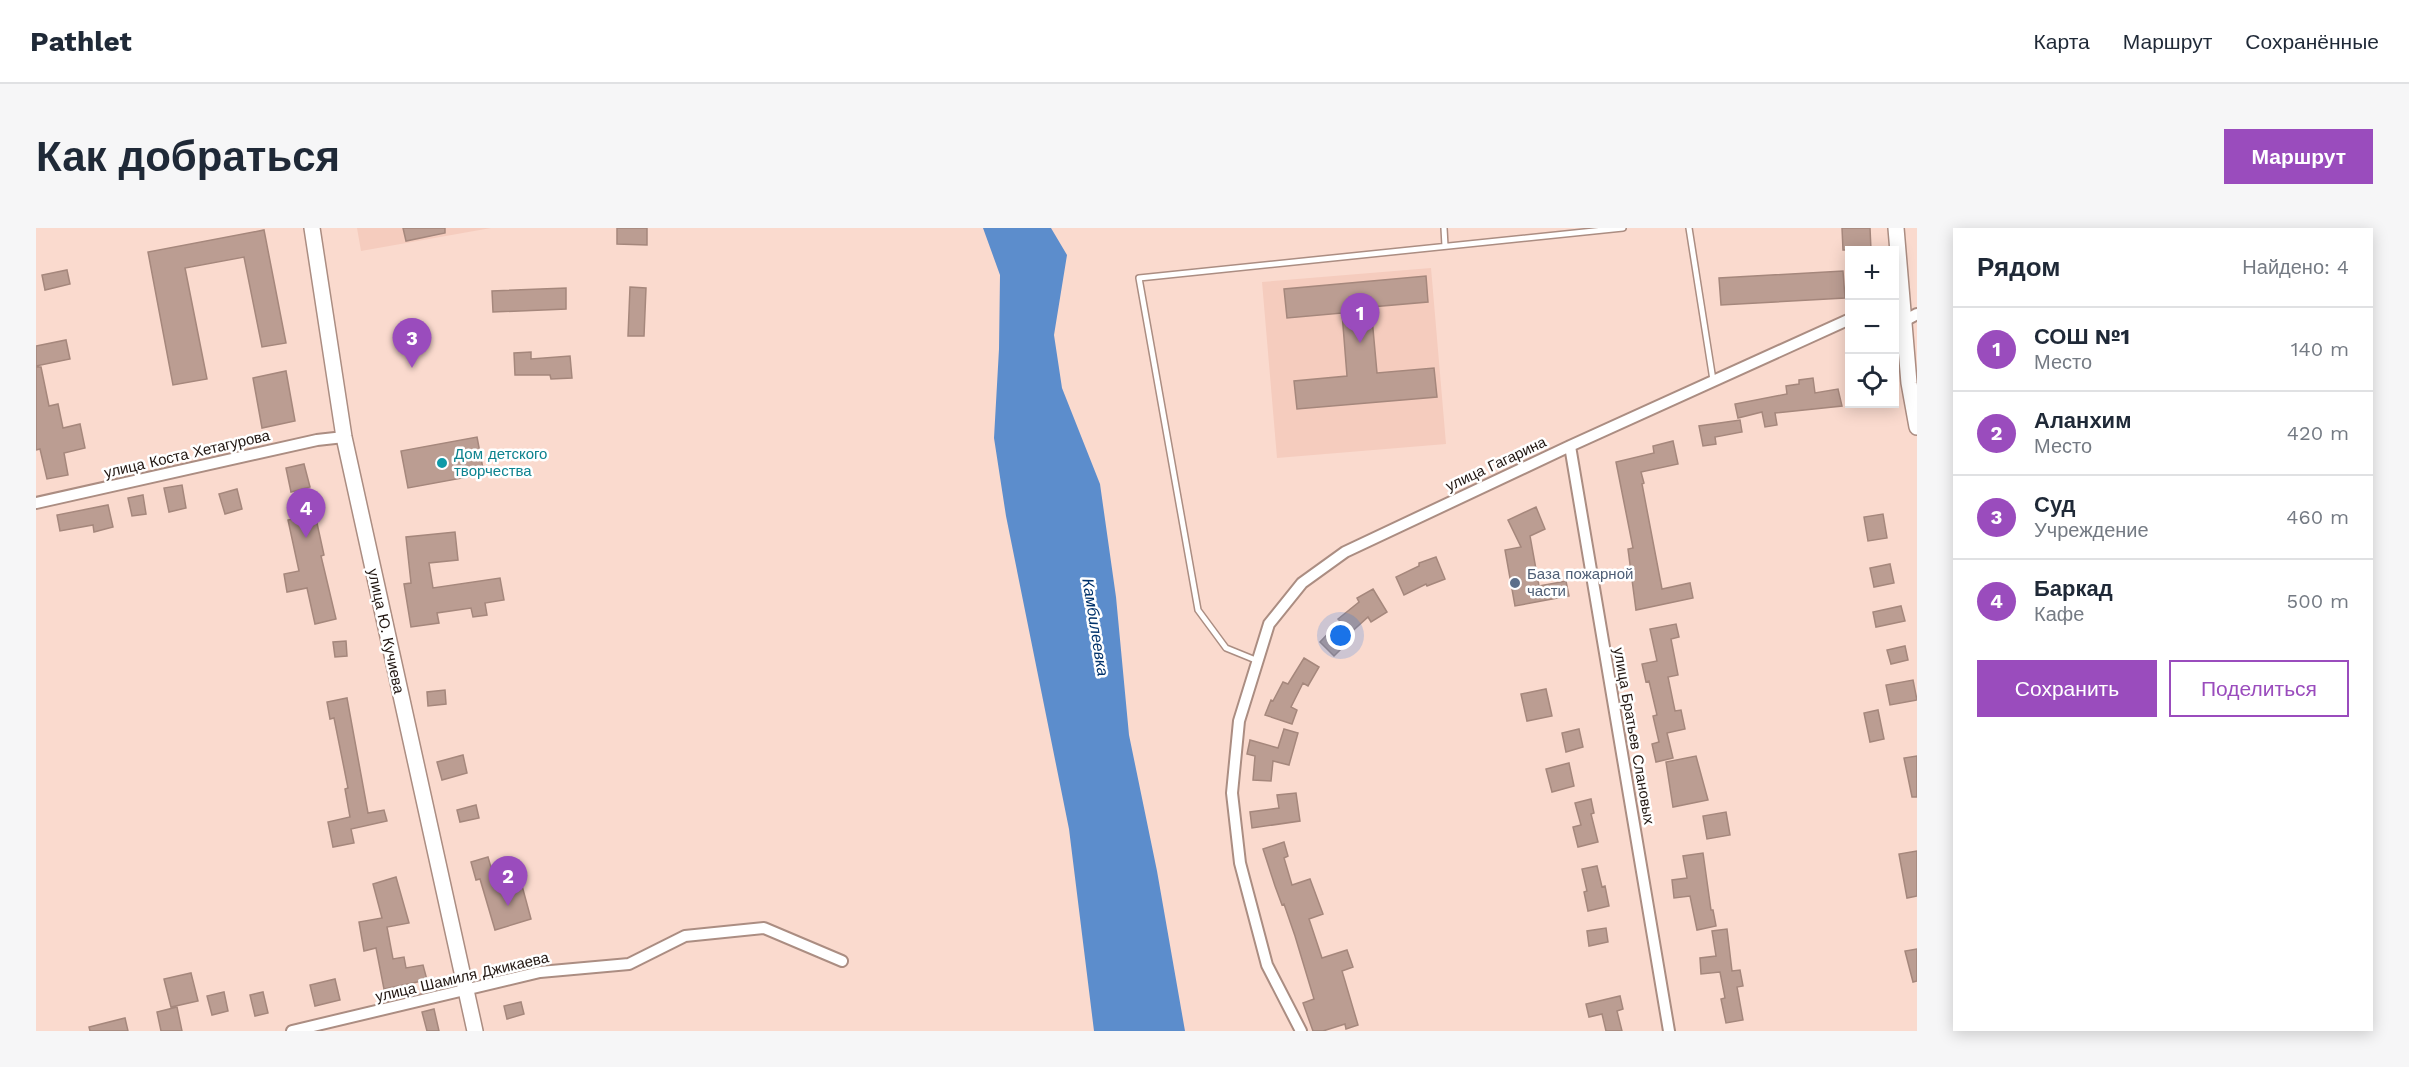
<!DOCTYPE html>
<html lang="ru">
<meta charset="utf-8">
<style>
:root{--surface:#fff;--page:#f6f6f7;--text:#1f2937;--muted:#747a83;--line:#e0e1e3;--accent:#9a4cbd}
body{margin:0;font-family:"Work Sans",sans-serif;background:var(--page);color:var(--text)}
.controls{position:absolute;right:18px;top:18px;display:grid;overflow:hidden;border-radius:0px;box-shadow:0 3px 15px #0003}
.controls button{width:54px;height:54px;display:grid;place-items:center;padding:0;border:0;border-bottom:2px solid var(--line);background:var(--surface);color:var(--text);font:30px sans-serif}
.you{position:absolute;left:1305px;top:408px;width:21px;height:21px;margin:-15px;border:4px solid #fff;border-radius:50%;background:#1a73e8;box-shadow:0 0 0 9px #1a73e833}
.badge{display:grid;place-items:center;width:39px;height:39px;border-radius:50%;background:var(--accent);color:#fff;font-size:20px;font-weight:700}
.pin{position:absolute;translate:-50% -50px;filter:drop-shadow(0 2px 3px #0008)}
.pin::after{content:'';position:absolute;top:32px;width:21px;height:18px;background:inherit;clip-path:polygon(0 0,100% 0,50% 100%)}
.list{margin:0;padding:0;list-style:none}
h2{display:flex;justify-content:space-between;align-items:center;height:78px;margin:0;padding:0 24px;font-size:26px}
h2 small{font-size:20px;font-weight:400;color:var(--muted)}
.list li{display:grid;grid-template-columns:39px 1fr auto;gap:18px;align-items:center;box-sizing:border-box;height:84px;padding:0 24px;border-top:2px solid var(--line)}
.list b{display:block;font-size:22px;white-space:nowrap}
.list p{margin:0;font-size:20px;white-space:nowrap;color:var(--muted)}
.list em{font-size:20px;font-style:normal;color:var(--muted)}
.actions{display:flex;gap:12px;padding:18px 24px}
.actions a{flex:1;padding:14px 0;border:2px solid var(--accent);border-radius:0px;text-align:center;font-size:21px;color:var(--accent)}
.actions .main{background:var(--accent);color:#fff}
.icon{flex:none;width:33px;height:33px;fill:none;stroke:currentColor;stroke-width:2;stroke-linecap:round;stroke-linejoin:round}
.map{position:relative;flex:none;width:1881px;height:803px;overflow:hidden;border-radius:0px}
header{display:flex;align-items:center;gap:36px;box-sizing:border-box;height:84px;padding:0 30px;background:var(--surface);border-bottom:2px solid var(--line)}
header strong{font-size:28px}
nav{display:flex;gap:33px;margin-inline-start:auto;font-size:21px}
.intro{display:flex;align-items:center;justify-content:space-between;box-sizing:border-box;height:144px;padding:0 36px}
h1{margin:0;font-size:42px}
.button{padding:15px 27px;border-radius:0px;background:var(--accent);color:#fff;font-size:21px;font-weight:700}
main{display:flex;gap:36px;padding:0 36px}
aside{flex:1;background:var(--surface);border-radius:0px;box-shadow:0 3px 15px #0003}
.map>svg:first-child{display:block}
.built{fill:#f5ccbe}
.water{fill:#5c8dcc}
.building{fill:#bb9d92;stroke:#a5877c;stroke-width:1.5}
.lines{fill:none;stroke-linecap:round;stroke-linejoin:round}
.lane-casing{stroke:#ab8d82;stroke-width:8}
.street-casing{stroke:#ab8d82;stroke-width:14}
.secondary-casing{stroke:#ab8d82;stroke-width:18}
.lane{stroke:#fff;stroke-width:5}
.street{stroke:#fff;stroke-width:10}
.secondary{stroke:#fff;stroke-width:15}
.culture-dot{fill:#0f9aa8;stroke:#fff;stroke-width:2}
.service-dot{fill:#5c6f8a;stroke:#fff;stroke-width:2}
.labels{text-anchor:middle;stroke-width:5;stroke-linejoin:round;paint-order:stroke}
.street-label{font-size:15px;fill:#211611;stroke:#fff}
.culture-label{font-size:15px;fill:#0d838f;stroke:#fff;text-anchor:start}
.service-label{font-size:15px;fill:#4e5e75;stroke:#fff;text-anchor:start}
.water-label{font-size:16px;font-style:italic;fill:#00326b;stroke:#fff}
</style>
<header>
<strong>Pathlet</strong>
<nav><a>Карта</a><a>Маршрут</a><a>Сохранённые</a></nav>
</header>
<div class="intro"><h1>Как добраться</h1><a class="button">Маршрут</a></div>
<main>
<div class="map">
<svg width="1881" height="803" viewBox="0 0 1881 803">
<rect width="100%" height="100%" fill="#fadace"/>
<!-- built -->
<path class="built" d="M 321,0 L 455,0 L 325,23 Z
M 1395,40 L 1410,216 L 1241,230 L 1226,54 Z"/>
<!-- water -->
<path class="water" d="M 947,0 L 1015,0 L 1031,27 L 1018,107 L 1026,160 L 1064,256 L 1080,369 L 1093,507 L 1121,643 L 1149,803 L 1058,803 L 1033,601 L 970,288 L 958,210 L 963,121 L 964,47 Z"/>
<!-- building -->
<path class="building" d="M 367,0 L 409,0 L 409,5 L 370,13 Z
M 581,0 L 611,0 L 611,17 L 581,16 Z
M 1806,0 L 1834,0 L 1835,22 L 1807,22 Z
M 228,2 L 250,115 L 226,119 L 208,29 L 149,40 L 171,151 L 137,157 L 112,24 Z
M 31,42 L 34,56 L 9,62 L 6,47 Z
M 1807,43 L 1809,70 L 1685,77 L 1683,50 Z
M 1390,48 L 1392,74 L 1335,79 L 1341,145 L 1398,140 L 1401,169 L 1261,181 L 1258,153 L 1311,148 L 1306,85 L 1251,90 L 1248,61 Z
M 594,59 L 610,60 L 608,108 L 592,108 Z
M 530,60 L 530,81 L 457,84 L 456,63 Z
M 30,112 L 34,131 L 0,138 L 0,118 Z
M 495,124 L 495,131 L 534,128 L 536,150 L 515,151 L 514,147 L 479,147 L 478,125 Z
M 0,139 L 5,139 L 13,178 L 22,176 L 27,200 L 44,196 L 49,220 L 28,225 L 32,247 L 11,251 L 4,221 L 0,222 Z
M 250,143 L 259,193 L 226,200 L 217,150 Z
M 1777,150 L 1779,165 L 1802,161 L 1806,178 L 1739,185 L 1741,197 L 1729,199 L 1726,184 L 1702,190 L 1699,176 L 1751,166 L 1750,158 L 1763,156 L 1763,152 Z
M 1704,192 L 1706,204 L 1679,209 L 1680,216 L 1667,218 L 1663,198 Z
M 441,209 L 448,246 L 372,260 L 365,223 Z
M 1637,213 L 1642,236 L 1605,244 L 1608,255 L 1606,256 L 1626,361 L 1654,355 L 1657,370 L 1600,382 L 1592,321 L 1597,320 L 1580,234 L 1618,225 L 1617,218 Z
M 268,236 L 274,259 L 255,264 L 250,240 Z
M 146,257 L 150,280 L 133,284 L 128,260 Z
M 201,261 L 206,281 L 189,286 L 183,266 Z
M 107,267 L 110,286 L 96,288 L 92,270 Z
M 72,277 L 77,299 L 58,304 L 57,297 L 24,303 L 21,287 Z
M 1500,279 L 1509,301 L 1494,308 L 1503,358 L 1530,353 L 1533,368 L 1479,378 L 1469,322 L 1485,319 L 1472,292 Z
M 279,286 L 288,327 L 285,328 L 300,391 L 279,396 L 271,360 L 251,364 L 248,346 L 263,343 L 252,292 Z
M 1847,286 L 1851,310 L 1832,313 L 1828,289 Z
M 419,304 L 422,332 L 393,335 L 397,360 L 464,350 L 468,372 L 449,375 L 451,387 L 437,389 L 435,380 L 401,385 L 403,395 L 375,399 L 368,356 L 375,355 L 370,309 Z
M 1400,329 L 1409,351 L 1391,358 L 1390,356 L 1368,367 L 1360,349 L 1383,338 L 1383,335 Z
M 1854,336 L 1858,355 L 1838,359 L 1834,340 Z
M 1337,361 L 1351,384 L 1335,394 L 1332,389 L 1310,409 L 1314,412 L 1298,428 L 1284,414 L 1304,393 L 1302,391 L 1323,374 L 1321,370 Z
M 1865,378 L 1869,393 L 1840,399 L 1837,384 Z
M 1640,396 L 1643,409 L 1635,411 L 1642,447 L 1632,449 L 1639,483 L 1645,482 L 1649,501 L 1631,505 L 1637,530 L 1620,534 L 1616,516 L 1623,514 L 1617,488 L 1621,487 L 1613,453 L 1610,454 L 1606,436 L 1621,433 L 1614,401 Z
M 310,413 L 311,428 L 299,429 L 297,414 Z
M 1869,418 L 1872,432 L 1855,436 L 1851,422 Z
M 1268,430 L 1283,439 L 1272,458 L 1267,455 L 1255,479 L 1261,482 L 1256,496 L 1229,487 L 1235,472 L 1237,473 L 1247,454 L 1252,456 Z
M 1877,452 L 1881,472 L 1854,477 L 1850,457 Z
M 1510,461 L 1516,488 L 1491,493 L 1485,466 Z
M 409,462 L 410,476 L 392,478 L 391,464 Z
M 311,470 L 332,585 L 348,582 L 351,593 L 315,601 L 318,615 L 297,619 L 292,594 L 314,589 L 309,561 L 312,560 L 298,490 L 294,491 L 291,474 Z
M 1842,482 L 1848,511 L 1834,514 L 1828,485 Z
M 1248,501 L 1262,505 L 1253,537 L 1237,533 L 1235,553 L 1217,552 L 1219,528 L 1211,526 L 1214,512 L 1242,520 Z
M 1543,501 L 1547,519 L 1530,524 L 1526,505 Z
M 427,527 L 431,545 L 406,552 L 401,534 Z
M 1660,528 L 1672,572 L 1637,579 L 1630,534 Z
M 1881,528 L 1881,569 L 1876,569 L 1868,530 Z
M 1533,535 L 1538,558 L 1516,564 L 1510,541 Z
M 1260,565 L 1264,593 L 1216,600 L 1214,584 L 1243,580 L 1241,567 Z
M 1555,571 L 1558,585 L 1555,586 L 1562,614 L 1542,619 L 1537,599 L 1545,597 L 1539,575 Z
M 440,577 L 443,590 L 424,594 L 421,582 Z
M 1690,584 L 1694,607 L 1671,611 L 1667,588 Z
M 1248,614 L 1252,628 L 1248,630 L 1256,657 L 1274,651 L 1287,686 L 1273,691 L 1286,730 L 1311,722 L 1317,739 L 1306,743 L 1322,797 L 1310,801 L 1309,796 L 1287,803 L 1277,803 L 1267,775 L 1278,771 L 1259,708 L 1248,676 L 1246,677 L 1239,658 L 1227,621 Z
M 1881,623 L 1881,668 L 1871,670 L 1863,626 Z
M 1667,625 L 1675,682 L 1677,682 L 1680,698 L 1661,702 L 1654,668 L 1638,670 L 1636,652 L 1651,650 L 1647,628 Z
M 452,629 L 461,660 L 485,654 L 495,691 L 459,702 L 444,651 L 440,652 L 435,634 Z
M 1561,638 L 1566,659 L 1569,658 L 1573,678 L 1552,683 L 1548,664 L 1551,663 L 1546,641 Z
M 360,649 L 373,695 L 351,699 L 357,731 L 368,729 L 370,740 L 387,737 L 391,752 L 348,761 L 340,720 L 328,723 L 323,694 L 346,690 L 337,656 Z
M 1570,700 L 1572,714 L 1553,718 L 1551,703 Z
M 1691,701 L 1696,743 L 1704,742 L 1707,758 L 1701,759 L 1707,792 L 1690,795 L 1685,771 L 1689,770 L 1684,744 L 1665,746 L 1664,730 L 1680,728 L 1676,703 Z
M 1881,721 L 1881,753 L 1877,754 L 1869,723 Z
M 155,745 L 162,773 L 135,779 L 128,751 Z
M 299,751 L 304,772 L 279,778 L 274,757 Z
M 188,764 L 192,783 L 176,787 L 171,768 Z
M 227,764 L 232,785 L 219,788 L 214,767 Z
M 1584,768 L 1587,781 L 1581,783 L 1586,803 L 1570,803 L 1566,786 L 1553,789 L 1550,776 Z
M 485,774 L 488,786 L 471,791 L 468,778 Z
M 141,779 L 146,803 L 125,803 L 121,784 Z
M 398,781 L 403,803 L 391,803 L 386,784 Z
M 89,790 L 92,803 L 54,803 L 53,799 Z"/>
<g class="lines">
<defs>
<path id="lane" d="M 1408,0 L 1409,18
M 1653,0 L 1677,152
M 1222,433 L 1190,420 L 1162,382 L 1103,50 L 1587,0"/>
<path id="street" d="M 1858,87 L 1868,93 L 1881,86
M 1534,218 L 1633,803
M 0,275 L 281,212 L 308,209
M 256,803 L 504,744 L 593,736 L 649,708 L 728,700 L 806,733
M 1265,803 L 1231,737 L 1204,635 L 1196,565 L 1203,493 L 1233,396 L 1266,355 L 1309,324 L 1534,218 L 1814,91"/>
<path id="secondary" d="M 276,0 L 308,209 L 439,803
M 1860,0 L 1873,155 L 1881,199"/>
</defs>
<!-- lane casing -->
<use href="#lane" class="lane-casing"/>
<!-- street casing -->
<use href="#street" class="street-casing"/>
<!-- secondary casing -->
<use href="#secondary" class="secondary-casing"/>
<!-- lane -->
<use href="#lane" class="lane"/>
<!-- street -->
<use href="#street" class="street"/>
<!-- secondary -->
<use href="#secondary" class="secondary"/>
</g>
<!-- markers -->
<circle class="culture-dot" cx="406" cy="235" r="6"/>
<circle class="service-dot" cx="1479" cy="355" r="6"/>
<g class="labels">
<!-- street labels -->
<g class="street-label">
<text transform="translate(151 226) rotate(-13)" y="5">улица Коста Хетагурова</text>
<text transform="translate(1460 236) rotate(-25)" y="5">улица Гагарина</text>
<text transform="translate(350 403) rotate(78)" y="5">улица Ю. Кучиева</text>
<text transform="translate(1598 508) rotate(80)" y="5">улица Братьев Слановых</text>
<text transform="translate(426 749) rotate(-13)" y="5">улица Шамиля Джикаева</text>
</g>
<!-- culture labels -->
<g class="culture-label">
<text x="418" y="231">Дом детского<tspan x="418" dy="17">творчества</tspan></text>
</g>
<!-- service labels -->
<g class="service-label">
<text x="1491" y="351">База пожарной<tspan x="1491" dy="17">части</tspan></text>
</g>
<!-- water labels -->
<g class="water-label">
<text transform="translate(1060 399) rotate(81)" y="6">Камбилеевка</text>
</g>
</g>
</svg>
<div class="controls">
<button>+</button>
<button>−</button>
<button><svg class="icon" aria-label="locate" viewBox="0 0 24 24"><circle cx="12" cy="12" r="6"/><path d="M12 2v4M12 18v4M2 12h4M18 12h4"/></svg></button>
</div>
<div class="you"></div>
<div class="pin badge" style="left:1324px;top:115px">1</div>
<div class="pin badge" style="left:472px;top:678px">2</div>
<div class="pin badge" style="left:376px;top:140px">3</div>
<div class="pin badge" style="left:270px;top:310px">4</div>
</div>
<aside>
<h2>Рядом<small>Найдено: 4</small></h2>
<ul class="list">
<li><span class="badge">1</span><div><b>СОШ №1</b><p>Место</p></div><em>140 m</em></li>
<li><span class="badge">2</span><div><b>Аланхим</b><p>Место</p></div><em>420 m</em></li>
<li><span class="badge">3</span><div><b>Суд</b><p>Учреждение</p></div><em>460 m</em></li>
<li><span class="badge">4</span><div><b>Баркад</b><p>Кафе</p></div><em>500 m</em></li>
</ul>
<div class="actions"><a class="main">Сохранить</a><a>Поделиться</a></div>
</aside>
</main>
